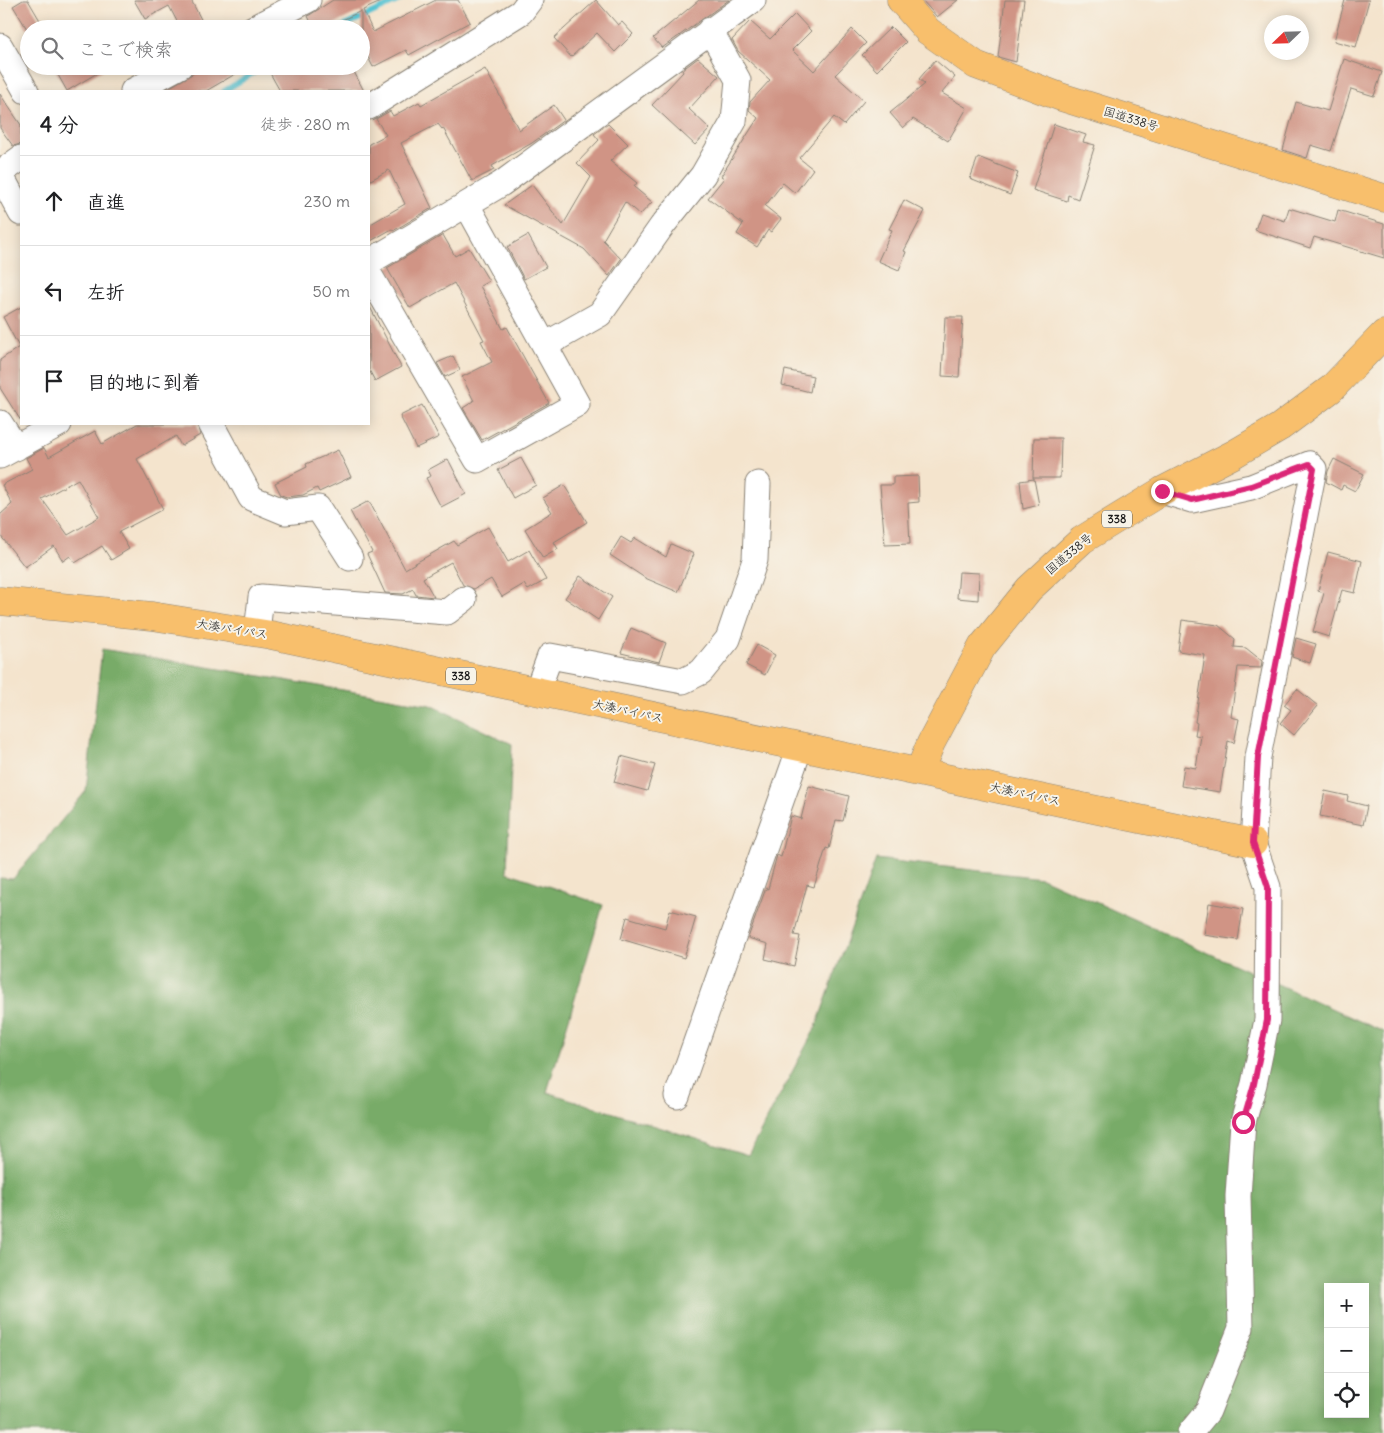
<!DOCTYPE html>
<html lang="ja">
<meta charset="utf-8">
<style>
:root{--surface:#fff;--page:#f6f6f6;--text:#202124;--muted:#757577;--line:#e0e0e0}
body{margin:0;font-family:Delius,"Klee One",sans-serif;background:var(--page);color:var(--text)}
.controls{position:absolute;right:15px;bottom:15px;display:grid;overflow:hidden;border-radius:0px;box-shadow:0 2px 12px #0003}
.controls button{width:45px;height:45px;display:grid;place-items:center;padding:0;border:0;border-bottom:1px solid var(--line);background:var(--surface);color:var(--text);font:25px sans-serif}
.compass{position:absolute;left:1264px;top:15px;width:45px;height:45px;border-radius:50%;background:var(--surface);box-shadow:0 2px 12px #0003;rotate:247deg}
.stop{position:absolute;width:15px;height:15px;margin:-11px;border:4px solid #db2777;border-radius:50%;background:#fff}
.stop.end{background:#db2777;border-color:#fff;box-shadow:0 1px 5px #0008}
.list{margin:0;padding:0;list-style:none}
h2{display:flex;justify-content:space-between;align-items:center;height:65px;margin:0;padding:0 20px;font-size:21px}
h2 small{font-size:16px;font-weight:400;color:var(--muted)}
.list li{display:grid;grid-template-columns:32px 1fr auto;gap:15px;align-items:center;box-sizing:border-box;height:90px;padding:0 20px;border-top:1px solid var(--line)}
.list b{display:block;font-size:19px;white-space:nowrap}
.list em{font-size:16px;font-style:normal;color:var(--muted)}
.icon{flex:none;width:28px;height:28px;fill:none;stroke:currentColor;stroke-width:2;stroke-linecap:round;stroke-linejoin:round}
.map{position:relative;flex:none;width:1384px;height:1433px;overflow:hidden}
.search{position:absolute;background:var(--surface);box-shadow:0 2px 12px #0003;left:20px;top:20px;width:350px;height:55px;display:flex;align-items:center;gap:12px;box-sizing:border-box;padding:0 18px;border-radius:28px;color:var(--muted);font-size:19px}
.panel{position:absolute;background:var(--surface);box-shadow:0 2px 12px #0003;left:20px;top:90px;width:350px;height:335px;border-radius:0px}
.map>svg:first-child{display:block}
.forest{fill:#78ab67;stroke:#4a6442;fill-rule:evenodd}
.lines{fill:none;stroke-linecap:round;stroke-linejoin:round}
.stream{stroke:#58c4d3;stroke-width:5.5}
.building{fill:#d09485;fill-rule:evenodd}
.minor-casing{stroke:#888074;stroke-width:27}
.highway-casing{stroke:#888074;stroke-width:29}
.minor{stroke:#fff;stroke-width:25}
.highway{stroke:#f8bf6c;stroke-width:28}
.route{stroke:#db2777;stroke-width:6}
.labels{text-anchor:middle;stroke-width:4;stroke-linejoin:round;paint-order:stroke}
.shield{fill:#f7f3e8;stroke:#5e5c59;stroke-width:1}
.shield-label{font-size:11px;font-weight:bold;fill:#1c1c1c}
.street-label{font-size:12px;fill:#1c1c1c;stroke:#f7f3e8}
</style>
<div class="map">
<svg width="1384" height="1433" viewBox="0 0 1384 1433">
<rect width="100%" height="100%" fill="#f7f3e8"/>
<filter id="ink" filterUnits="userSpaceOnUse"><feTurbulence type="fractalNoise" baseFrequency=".02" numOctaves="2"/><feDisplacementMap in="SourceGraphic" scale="10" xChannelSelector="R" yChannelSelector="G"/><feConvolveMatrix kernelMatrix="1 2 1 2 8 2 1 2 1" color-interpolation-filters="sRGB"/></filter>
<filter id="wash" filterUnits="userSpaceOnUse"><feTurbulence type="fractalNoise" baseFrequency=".0096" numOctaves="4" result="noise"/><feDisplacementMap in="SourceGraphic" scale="20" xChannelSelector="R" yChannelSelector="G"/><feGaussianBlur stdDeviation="1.12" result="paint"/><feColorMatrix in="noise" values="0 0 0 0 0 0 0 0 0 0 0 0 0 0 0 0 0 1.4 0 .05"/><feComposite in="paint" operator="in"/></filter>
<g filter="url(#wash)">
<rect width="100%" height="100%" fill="#f4e4cd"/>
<!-- forest -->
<path class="forest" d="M 102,649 L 431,705 L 512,744 L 507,872 L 603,905 L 547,1092 L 748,1155 L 816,1027 L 876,859 L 1042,878 L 1384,1032 L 1384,1433 L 0,1433 L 0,878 L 13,879 L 86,791 ZM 1328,1287 L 1365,1287 L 1365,1414 L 1328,1414 Z"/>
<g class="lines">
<!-- stream -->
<path class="stream" d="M 337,29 L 400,0
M 224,91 L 265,66"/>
</g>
<g id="blocks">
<!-- building -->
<path class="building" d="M 23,0 L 28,0 L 45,29 L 27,29 L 13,6 Z
M 134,0 L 191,0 L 206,29 L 181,29 L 169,6 L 145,19 Z
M 333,0 L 385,0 L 363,10 L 373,32 L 436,0 L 458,0 L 470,22 L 409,55 L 406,50 L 373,67 L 361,43 L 361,11 L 324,29 L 314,29 L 308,16 Z
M 596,0 L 618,25 L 622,22 L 633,34 L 615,52 L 597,33 L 571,57 L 554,38 Z
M 699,0 L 729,0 L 662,48 L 653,38 Z
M 922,0 L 958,0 L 937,17 Z
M 1005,0 L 1024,0 L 1016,62 L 998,57 Z
M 1345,0 L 1369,0 L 1356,47 L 1334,41 Z
M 795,14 L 811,31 L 792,50 L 814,71 L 852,29 L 866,43 L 835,75 L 864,101 L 844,125 L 834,117 L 799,158 L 813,169 L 795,193 L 783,183 L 765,206 L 781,219 L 771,232 L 768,230 L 757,247 L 737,234 L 743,224 L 708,198 L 724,178 L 721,176 L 758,118 L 749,110 L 750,102 L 770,80 L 738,51 L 732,40 L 750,21 L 770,39 Z
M 891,27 L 906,42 L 877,71 L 862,55 Z
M 698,58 L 719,76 L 689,109 L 710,129 L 695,145 L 652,105 L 683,72 L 682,70 Z
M 1344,59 L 1382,72 L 1374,96 L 1351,89 L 1331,151 L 1311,145 L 1307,158 L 1283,150 L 1296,102 L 1328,111 Z
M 935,60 L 955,77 L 942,93 L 967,108 L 948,141 L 913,119 L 903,128 L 890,113 L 925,84 L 919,79 Z
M 53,66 L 109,66 L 67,91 Z
M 206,66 L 249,66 L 206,91 L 163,91 Z
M 266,66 L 351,66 L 364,91 L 280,91 Z
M 485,69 L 519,130 L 554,105 L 564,120 L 532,143 L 492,166 L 494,170 L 472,181 L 443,128 L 442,129 L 438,124 L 401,143 L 432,208 L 393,231 L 392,229 L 369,242 L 369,225 L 405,204 L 389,170 L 369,181 L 369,144 L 386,135 L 376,119 L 390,111 L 393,116 L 419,102 L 421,105 Z
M 0,94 L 21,125 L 21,144 L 13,146 L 0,128 Z
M 608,124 L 628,144 L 610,161 L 637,183 L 634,187 L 652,202 L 640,215 L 625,202 L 603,240 L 621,259 L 609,276 L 584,249 L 504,205 L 532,185 L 563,225 L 591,177 L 577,163 L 599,140 L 594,134 Z
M 1054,124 L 1086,135 L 1083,142 L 1095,145 L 1078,199 L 1068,195 L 1067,201 L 1033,190 Z
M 978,157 L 1018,173 L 1010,195 L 970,179 Z
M 904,200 L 925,211 L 904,251 L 906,252 L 899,270 L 878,261 L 892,230 L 889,229 Z
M 1289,208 L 1335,222 L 1338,210 L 1384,224 L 1384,258 L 1314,237 L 1310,248 L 1255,230 L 1261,213 L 1285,221 Z
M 443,235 L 455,256 L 469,248 L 489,281 L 480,286 L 503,329 L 507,327 L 549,403 L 482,440 L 463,408 L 474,401 L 462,377 L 492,362 L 481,341 L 484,340 L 454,283 L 410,308 L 387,268 Z
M 528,235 L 546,267 L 524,279 L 507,247 Z
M 369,305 L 401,367 L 375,381 L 369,370 Z
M 21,307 L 21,421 L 0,388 L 0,360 L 19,347 L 3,317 Z
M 945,317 L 963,317 L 959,377 L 942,376 Z
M 453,356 L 460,370 L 445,377 L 437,363 Z
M 785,370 L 813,376 L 810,392 L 782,385 Z
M 422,405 L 439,437 L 416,448 L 400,416 Z
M 137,424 L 197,424 L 200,435 L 181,446 L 176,436 L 137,459 L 163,509 L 119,532 L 129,549 L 111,560 L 102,546 L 75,563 L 70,556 L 63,561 L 54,546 L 25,567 L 0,535 L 0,515 L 12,504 L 2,485 L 32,469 L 26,458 L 44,448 L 49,457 L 95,431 L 102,444 ZM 78,479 L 99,517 L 68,535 L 42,499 Z
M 1034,438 L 1061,438 L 1060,478 L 1033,478 Z
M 338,450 L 351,477 L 319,492 L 317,488 L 303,495 L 287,497 L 281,495 L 275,483 L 307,467 L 306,464 Z
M 521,458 L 536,485 L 513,498 L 498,470 Z
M 448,459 L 466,494 L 441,507 L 426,478 L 431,476 L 428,470 Z
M 1334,459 L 1364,474 L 1355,491 L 1343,485 L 1341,490 L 1326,482 L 1328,471 Z
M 918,476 L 919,502 L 908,503 L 910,544 L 885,545 L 880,485 L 893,485 L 893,477 Z
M 1034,479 L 1039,505 L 1023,509 L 1020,481 Z
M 564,485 L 587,522 L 554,542 L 558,549 L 543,558 L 525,529 L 552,512 L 543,498 Z
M 369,501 L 405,569 L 454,541 L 457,545 L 488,527 L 508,562 L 529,550 L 546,580 L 528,590 L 524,584 L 502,597 L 491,579 L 474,589 L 463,585 L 451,562 L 423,578 L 434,597 L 416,595 L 413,589 L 403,594 L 385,593 L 367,554 L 372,552 L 350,511 Z
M 621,537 L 631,543 L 635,538 L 666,557 L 671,544 L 694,554 L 678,592 L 645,578 L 610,555 Z
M 1328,552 L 1362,561 L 1355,593 L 1342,590 L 1329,637 L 1313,632 L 1324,593 L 1318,591 Z
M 959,572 L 979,573 L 978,600 L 957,598 Z
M 580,576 L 612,597 L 598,620 L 565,598 Z
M 1182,620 L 1218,625 L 1235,639 L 1234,647 L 1246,648 L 1262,661 L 1261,668 L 1238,667 L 1231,717 L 1239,719 L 1234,743 L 1228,741 L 1220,792 L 1181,786 L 1184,766 L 1196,768 L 1201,736 L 1195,735 L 1197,723 L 1195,722 L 1205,655 L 1178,651 Z
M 631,628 L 666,643 L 659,662 L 621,653 Z
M 1296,638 L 1316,644 L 1310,663 L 1292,657 Z
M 757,645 L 775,655 L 765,675 L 746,665 Z
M 1297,689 L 1318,706 L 1294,735 L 1280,723 L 1291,710 L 1284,705 Z
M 621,756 L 655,765 L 647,791 L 614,782 Z
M 809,786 L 849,796 L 843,821 L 836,820 L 829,849 L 826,848 L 814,887 L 807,885 L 794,935 L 800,936 L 794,966 L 765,959 L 768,944 L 748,938 L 766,888 L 768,889 L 777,855 L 781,857 L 791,816 L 801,819 Z
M 1325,791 L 1348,796 L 1347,801 L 1367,806 L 1363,825 L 1320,816 Z
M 1209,903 L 1243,909 L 1238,940 L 1204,935 Z
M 670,910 L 696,917 L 684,958 L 621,939 L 627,917 L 665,928 Z"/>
</g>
</g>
<g filter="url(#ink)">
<use href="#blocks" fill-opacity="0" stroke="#888074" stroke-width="1"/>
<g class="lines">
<defs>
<path id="minor" d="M 252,29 L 308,0
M 0,46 L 26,91
M 133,91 L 180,66
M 369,107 L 521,12 L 530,0
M 0,173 L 21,158
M 0,174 L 21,213
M 369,262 L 501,184 L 753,0
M 369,274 L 477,460 L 577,404 L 467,205
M 545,345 L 600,314 L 662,226 L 703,175 L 734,121 L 738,80 L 710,30
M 0,423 L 16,448
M 211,424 L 251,498 L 285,512 L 318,508 L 350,558
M 0,456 L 59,424
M 1162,491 L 1192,500 L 1251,487 L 1309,464 L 1314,469 L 1258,757 L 1253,843 L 1268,887 L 1267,1020 L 1254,1084 L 1243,1122 L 1238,1196 L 1241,1328 L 1208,1411 L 1190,1433
M 257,632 L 261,597 L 447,612 L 464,599
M 537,691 L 550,656 L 683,681 L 701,672 L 728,639 L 755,560 L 758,484
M 677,1096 L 800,747"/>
<path id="highway" d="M 901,0 L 928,31 L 976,65 L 1061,97 L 1384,198
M 0,601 L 152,616 L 271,635 L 1253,843
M 919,772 L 931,743 L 982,647 L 1029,589 L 1082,540 L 1162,491 L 1234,454 L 1280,427 L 1331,389 L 1384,334"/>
</defs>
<!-- minor casing -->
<use href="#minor" class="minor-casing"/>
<!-- highway casing -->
<use href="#highway" class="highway-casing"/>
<!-- minor -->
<use href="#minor" class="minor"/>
<!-- highway -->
<use href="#highway" class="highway"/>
</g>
</g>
<g class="lines" filter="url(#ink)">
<!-- route -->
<path class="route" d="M 1162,491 L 1192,500 L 1251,486 L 1309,464 L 1314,469 L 1258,757 L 1253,843 L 1268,887 L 1267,1020 L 1254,1084 L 1243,1122"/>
</g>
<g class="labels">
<!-- shield labels -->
<g class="shield">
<rect x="1102" y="510.5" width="30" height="17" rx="4"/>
<rect x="446" y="667.5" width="30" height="17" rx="4"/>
</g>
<g class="shield-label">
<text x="1117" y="523">338</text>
<text x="461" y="680">338</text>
</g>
<!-- street labels -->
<g class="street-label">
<text transform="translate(1131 119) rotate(17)" y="4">国道338号</text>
<text transform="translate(1069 554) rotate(-40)" y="4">国道338号</text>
<text transform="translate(232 629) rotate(9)" y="4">大湊バイパス</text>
<text transform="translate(628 711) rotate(12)" y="4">大湊バイパス</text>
<text transform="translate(1025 794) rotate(12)" y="4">大湊バイパス</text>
</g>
</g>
</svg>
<div class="controls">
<button>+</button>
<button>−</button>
<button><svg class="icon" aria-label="locate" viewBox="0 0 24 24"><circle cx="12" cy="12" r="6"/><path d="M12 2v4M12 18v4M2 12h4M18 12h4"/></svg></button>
</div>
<svg class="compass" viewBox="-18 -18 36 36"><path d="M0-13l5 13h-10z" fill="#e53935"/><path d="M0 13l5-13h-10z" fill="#757577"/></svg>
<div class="stop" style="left:1243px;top:1122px"></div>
<div class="stop end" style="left:1162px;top:491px"></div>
<div class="search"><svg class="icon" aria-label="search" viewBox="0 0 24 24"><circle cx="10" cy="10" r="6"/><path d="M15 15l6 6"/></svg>ここで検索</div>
<section class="panel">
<h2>4 分<small>徒歩 · 280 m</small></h2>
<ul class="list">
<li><svg class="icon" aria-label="ahead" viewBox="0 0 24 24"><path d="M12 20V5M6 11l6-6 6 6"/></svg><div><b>直進</b></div><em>230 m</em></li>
<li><svg class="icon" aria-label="left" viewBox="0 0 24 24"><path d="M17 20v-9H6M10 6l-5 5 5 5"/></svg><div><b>左折</b></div><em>50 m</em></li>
<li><svg class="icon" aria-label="arrive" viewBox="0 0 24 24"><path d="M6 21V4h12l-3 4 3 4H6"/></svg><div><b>目的地に到着</b></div></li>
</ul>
</section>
</div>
